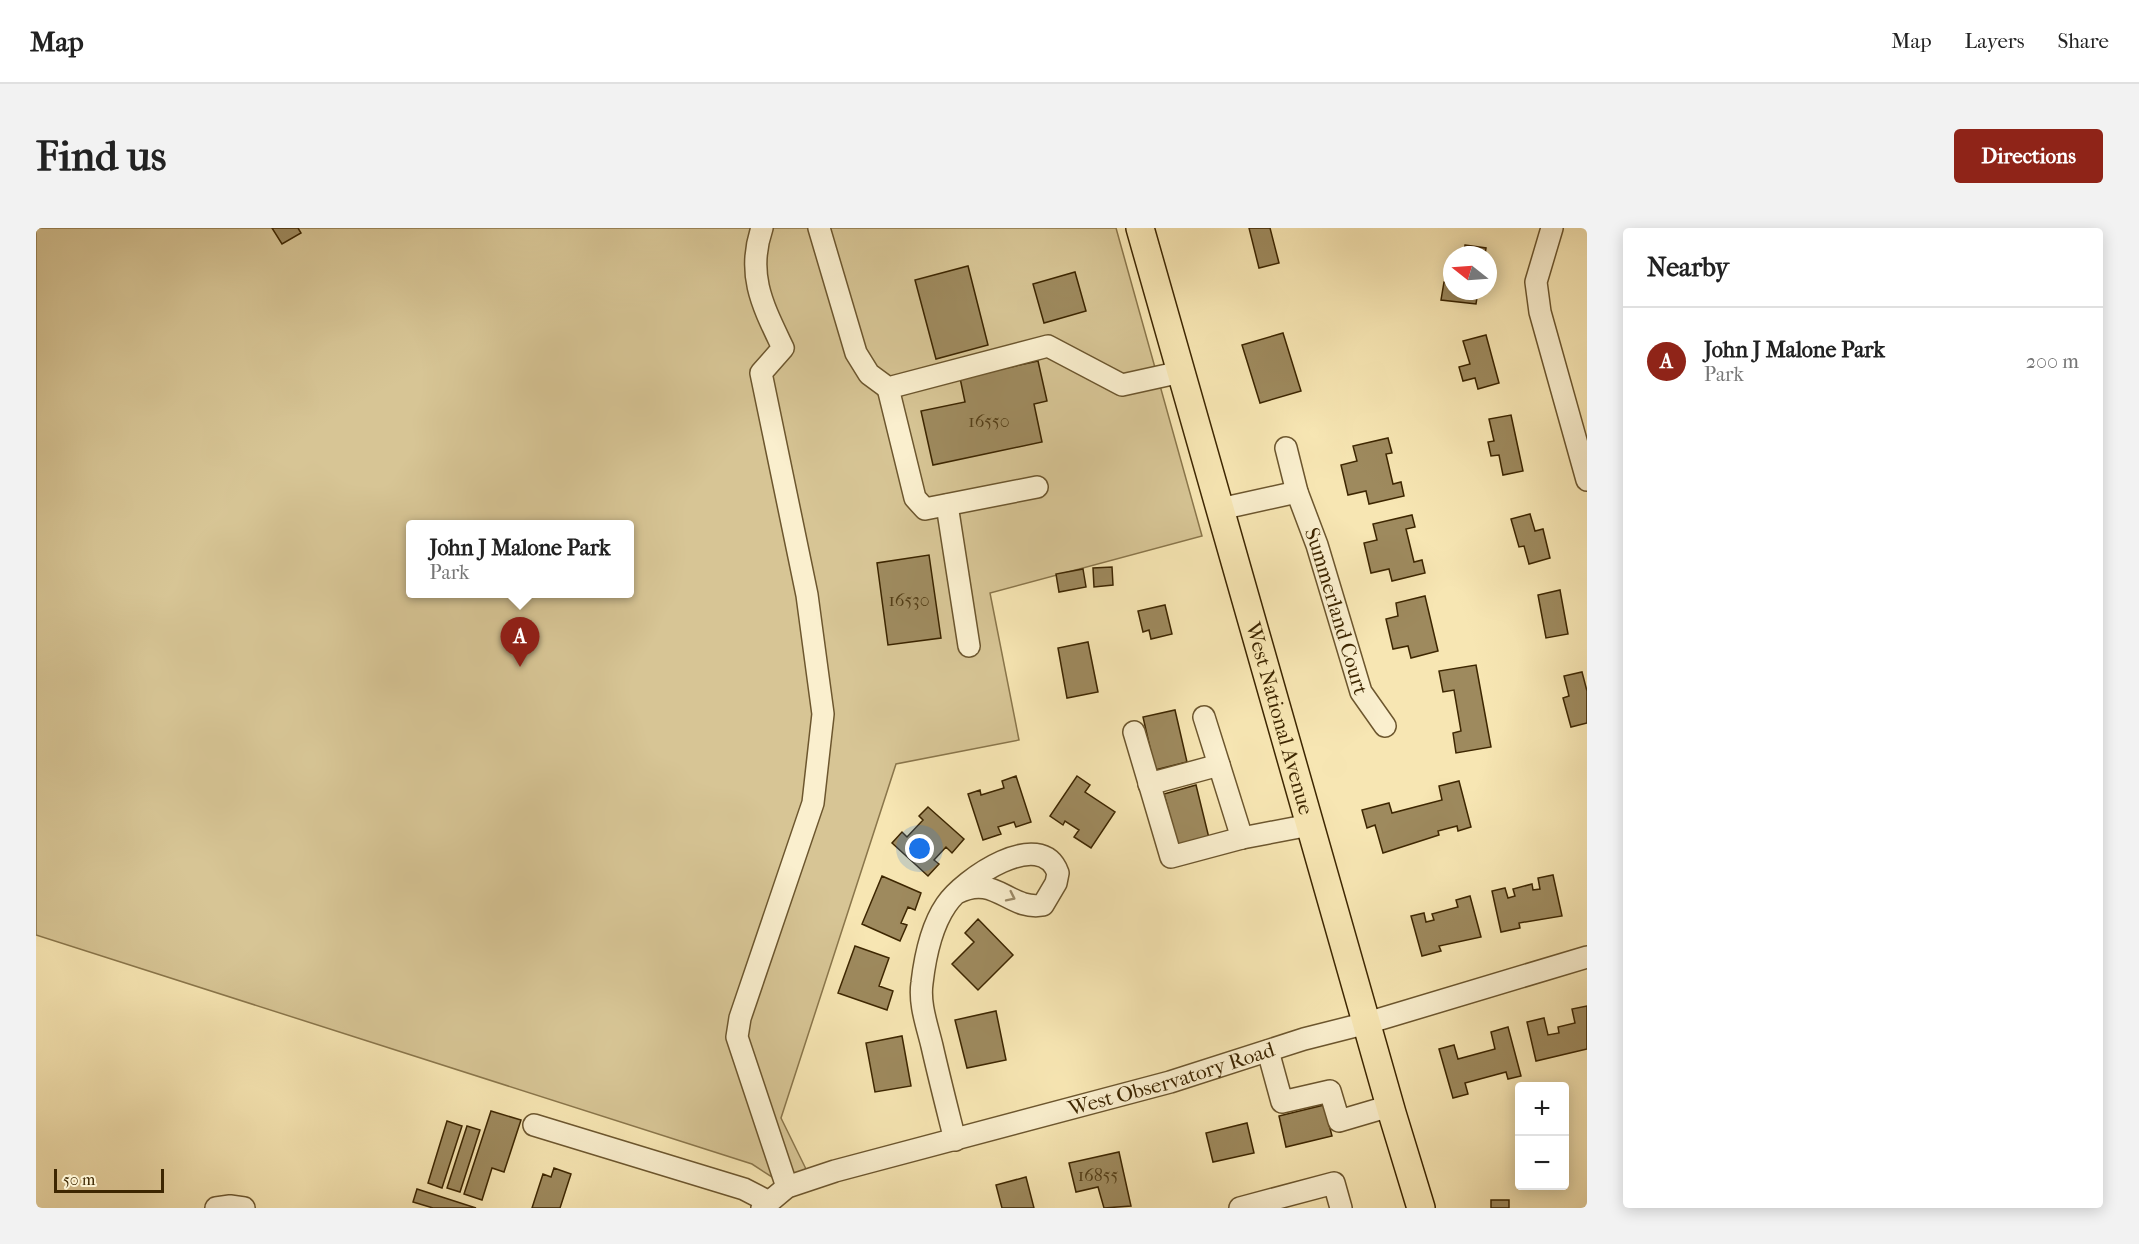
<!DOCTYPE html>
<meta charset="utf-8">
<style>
:root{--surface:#fff;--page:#f2f2f2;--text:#222;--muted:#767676;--line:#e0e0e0;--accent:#8f2418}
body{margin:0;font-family:"IM FELL French Canon",serif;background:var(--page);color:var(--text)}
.controls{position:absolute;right:18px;bottom:18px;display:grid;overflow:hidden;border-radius:6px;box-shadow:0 3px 15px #0003}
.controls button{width:54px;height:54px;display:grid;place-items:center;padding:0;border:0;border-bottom:2px solid var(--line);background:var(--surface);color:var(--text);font:30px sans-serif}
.compass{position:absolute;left:1407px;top:18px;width:54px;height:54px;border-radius:50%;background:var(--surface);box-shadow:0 3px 15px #0003;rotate:287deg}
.scale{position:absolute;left:18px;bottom:15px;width:110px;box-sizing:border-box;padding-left:6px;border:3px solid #3d2601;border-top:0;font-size:16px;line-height:21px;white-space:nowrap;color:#3d2601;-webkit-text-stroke:4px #faefce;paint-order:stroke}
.you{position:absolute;left:884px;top:621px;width:21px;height:21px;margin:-15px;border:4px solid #fff;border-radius:50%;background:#1a73e8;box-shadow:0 0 0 9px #1a73e833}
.badge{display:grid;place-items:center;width:39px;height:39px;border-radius:50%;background:var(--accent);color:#fff;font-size:20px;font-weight:700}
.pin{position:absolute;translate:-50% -50px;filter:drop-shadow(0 2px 3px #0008)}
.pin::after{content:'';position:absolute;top:32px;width:21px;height:18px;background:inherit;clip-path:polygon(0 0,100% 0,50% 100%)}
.popup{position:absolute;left:370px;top:292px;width:228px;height:78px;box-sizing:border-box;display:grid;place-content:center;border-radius:6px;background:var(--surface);filter:drop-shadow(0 2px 4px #0005);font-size:20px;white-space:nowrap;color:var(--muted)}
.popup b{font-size:22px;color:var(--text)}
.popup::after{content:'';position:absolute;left:50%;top:100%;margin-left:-12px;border:12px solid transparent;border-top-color:var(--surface)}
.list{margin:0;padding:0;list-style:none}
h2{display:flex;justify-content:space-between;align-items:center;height:78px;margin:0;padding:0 24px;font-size:26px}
h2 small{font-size:20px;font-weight:400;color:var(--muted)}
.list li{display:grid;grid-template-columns:39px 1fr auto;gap:18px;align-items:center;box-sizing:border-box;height:108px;padding:0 24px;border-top:2px solid var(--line)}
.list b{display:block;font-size:22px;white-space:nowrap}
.list p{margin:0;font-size:20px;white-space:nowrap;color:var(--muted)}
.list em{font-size:20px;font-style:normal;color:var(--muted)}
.map{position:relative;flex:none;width:1551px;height:980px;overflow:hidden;border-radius:6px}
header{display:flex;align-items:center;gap:36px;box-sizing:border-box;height:84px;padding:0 30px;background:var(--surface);border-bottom:2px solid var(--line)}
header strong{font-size:28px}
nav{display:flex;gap:33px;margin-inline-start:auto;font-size:21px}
.intro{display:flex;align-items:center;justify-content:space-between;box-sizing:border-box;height:144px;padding:0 36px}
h1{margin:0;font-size:42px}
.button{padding:15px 27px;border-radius:6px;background:var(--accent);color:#fff;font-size:21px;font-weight:700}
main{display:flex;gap:36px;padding:0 36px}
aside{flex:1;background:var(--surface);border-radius:6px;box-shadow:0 3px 15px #0003}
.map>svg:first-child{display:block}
.green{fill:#d7c595;stroke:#8a764b;stroke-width:1.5;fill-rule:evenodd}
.building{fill:#9e8a5e;stroke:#3d2601;stroke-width:1.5}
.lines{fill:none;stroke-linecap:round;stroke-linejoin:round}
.minor-casing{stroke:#6c562e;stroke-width:24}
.major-casing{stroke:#3d2601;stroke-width:30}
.minor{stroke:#faefce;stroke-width:21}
.major{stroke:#f7e6b3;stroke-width:27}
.oneway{stroke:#9c8a68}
.labels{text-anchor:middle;stroke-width:4.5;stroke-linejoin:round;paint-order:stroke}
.number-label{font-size:18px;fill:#553f18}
.street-label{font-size:21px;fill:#3d2601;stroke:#faefce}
</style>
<header>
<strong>Map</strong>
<nav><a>Map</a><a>Layers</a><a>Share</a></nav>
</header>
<div class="intro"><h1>Find us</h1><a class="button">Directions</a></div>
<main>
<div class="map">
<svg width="1551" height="980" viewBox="0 0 1551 980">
<rect width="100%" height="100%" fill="#f7e6b3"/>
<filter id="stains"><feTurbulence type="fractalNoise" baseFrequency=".00333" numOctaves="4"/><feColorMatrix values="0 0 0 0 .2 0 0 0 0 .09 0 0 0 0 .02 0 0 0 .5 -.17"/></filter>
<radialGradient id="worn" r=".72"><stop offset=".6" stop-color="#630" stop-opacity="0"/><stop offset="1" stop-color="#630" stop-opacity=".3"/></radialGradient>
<!-- green -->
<path class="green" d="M 0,0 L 1080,0 L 1166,308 L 954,365 L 983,512 L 860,536 L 745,890 L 770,941 L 742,953 L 716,936 L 0,707 ZM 374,296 L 594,296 L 594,366 L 374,366 Z"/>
<!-- building -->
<path class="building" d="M 236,0 L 262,0 L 265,5 L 246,16 Z
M 1213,0 L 1234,0 L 1243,35 L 1223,40 Z
M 1429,17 L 1450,20 L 1449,27 L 1428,27 Z
M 932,38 L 952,117 L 900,131 L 879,52 Z
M 1039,44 L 1050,83 L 1008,95 L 997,56 Z
M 1408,54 L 1416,55 L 1416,63 L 1442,63 L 1440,76 L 1405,72 Z
M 1247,105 L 1265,163 L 1224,175 L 1206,117 Z
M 1450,107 L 1463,155 L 1442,161 L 1439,150 L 1427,153 L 1423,139 L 1434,136 L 1427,113 Z
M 1002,133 L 1011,173 L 998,176 L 1006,214 L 897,237 L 885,183 L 929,174 L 924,150 Z
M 1475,187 L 1487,243 L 1467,247 L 1463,227 L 1455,228 L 1452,214 L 1458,213 L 1453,191 Z
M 1352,210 L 1356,225 L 1350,226 L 1357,256 L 1365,254 L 1368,268 L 1333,276 L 1330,263 L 1312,267 L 1305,237 L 1321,233 L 1317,218 Z
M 1494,286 L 1499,303 L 1507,301 L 1514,330 L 1493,336 L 1488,318 L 1483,319 L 1475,291 Z
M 1376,287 L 1379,299 L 1370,301 L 1378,334 L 1386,332 L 1389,345 L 1356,353 L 1353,341 L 1335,345 L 1328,315 L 1341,312 L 1337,296 Z
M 893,327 L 905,410 L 852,417 L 841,335 Z
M 1076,339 L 1077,357 L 1058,359 L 1057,340 Z
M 1047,341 L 1050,359 L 1023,364 L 1020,346 Z
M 1524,362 L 1532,406 L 1510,410 L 1502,367 Z
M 1389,368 L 1402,423 L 1375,430 L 1372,418 L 1357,421 L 1350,391 L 1362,388 L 1360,375 Z
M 1129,377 L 1136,406 L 1115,411 L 1113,402 L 1107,404 L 1102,383 Z
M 1052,414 L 1062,464 L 1031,470 L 1022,420 Z
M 1440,437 L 1455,519 L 1420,525 L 1417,505 L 1425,503 L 1418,462 L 1407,464 L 1403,443 Z
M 1546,444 L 1551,463 L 1551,495 L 1535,499 L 1527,470 L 1533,468 L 1528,448 Z
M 1139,482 L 1151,534 L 1119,542 L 1107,489 Z
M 980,548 L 995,594 L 980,599 L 978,594 L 962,599 L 965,606 L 947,612 L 932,566 L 944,562 L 945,567 L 968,560 L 966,553 Z
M 1041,548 L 1054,557 L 1049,564 L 1079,584 L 1055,620 L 1038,609 L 1043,602 L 1029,593 L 1027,597 L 1014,588 Z
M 1423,553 L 1435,599 L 1422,603 L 1421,598 L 1402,603 L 1403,607 L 1347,625 L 1339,597 L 1331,600 L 1326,582 L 1353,575 L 1356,585 L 1406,572 L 1403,558 Z
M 1160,557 L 1173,610 L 1142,618 L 1128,566 Z
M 892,579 L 928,611 L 916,625 L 910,619 L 898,632 L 903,636 L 892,648 L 856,615 L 866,604 L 871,609 L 887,592 L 883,588 Z
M 1517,647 L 1526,688 L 1483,695 L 1484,700 L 1465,704 L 1456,663 L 1469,660 L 1472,670 L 1479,668 L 1477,661 L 1496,656 L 1497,662 L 1504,661 L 1502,650 Z
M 846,648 L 885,665 L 879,682 L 872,679 L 865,695 L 871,697 L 864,713 L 826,696 Z
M 1434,668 L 1445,709 L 1403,718 L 1405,723 L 1386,728 L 1375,688 L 1388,685 L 1390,694 L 1398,692 L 1396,686 L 1422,679 L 1420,672 Z
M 942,691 L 977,727 L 942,762 L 916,736 L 938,714 L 929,705 Z
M 819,718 L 853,730 L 843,758 L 857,763 L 851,782 L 802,765 Z
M 1551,778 L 1551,821 L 1500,833 L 1491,794 L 1508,790 L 1512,807 L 1523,805 L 1522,799 L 1539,795 L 1536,781 Z
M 960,783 L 970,832 L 931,840 L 919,792 Z
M 1472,799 L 1485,848 L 1472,851 L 1470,844 L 1429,855 L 1432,866 L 1417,870 L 1403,821 L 1418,817 L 1422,831 L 1459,821 L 1455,804 Z
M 866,808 L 875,858 L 839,864 L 830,815 Z
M 1288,877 L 1296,908 L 1250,919 L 1243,888 Z
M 455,883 L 485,892 L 468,944 L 456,940 L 446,972 L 428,966 Z
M 411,893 L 426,898 L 406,960 L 392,955 Z
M 1211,895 L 1218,925 L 1177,934 L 1170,905 Z
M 431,898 L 444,902 L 424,964 L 411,960 Z
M 1083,924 L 1095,978 L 1068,980 L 1062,959 L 1040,964 L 1033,935 Z
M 518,940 L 535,946 L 524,980 L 496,980 L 507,946 L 515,949 Z
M 990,949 L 998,980 L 966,980 L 960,957 Z
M 381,961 L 440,980 L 397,980 L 377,974 Z
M 1455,972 L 1473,972 L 1473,980 L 1455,980 Z"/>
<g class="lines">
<defs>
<g id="minor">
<path d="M 726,0 C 710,47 727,78 747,120 L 725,145 L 771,367 L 787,486 L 777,575 L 704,790 L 701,809 L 751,959"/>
<path d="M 783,0 L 820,125 L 833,146 L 852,160 L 1012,118 L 1086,157 L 1145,144"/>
<path d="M 1516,0 L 1500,54 L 1504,84 L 1551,252"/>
<path d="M 852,160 L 879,270 L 889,281 L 1001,259"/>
<path id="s1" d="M 1250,220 L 1261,264 L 1281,317 L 1325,464 L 1349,498"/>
<path d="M 911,277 L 933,418"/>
<path d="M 1184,281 L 1261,264"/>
<path d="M 1168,489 L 1206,610"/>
<path d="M 1098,504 L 1135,629 L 1206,610 L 1274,597"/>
<path d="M 1113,556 L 1183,537"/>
<path d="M 1232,823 L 1246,874 L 1294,863 L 1303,893 L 1354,878"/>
<path d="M 498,897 L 708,961 L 733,974"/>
<path d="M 919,912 C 911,880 903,849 896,818 C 891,797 883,776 886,755 C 889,729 895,699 910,677 C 927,651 1005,598 1022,645 L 1020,655 L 1007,677 C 973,683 959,645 921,665"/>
<path d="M 180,980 L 194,978 L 208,980"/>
<path id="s2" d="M 726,980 L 751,959 L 799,943 L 1134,854 L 1268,811 L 1331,795 L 1551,729"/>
<path d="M 1204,980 L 1298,955 L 1305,980"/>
</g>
<g id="major">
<path id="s3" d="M 1104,0 L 1356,885 L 1385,980"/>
</g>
</defs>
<!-- minor casing -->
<use href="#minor" class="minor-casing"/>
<!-- major casing -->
<use href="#major" class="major-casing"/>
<!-- minor -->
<use href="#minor" class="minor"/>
<!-- major -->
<use href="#major" class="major"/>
</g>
<!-- one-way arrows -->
<defs><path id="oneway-chevron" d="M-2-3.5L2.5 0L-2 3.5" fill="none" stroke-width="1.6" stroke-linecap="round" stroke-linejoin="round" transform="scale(1.5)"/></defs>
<use class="oneway" href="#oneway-chevron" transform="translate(975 669) rotate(26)"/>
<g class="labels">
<!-- number labels -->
<g class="number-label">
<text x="953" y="199">16550</text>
<text x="873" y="378">16530</text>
<text x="1062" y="953">16855</text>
</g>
<!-- street labels -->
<g class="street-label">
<text dy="7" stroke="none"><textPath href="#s1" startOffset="171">Summerland Court</textPath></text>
<text dy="7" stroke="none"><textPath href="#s3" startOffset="510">West National Avenue</textPath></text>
<text dy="7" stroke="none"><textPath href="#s2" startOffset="432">West Observatory Road</textPath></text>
</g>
</g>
<rect width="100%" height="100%" filter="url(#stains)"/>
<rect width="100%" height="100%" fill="url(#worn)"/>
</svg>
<div class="controls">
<button>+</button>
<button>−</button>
</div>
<svg class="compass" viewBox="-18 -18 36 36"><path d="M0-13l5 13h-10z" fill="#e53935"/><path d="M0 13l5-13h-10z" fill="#767676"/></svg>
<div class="scale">50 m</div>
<div class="you"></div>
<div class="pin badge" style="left:484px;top:439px">A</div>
<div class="popup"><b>John J Malone Park</b>Park</div>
</div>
<aside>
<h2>Nearby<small></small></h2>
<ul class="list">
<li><span class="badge">A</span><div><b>John J Malone Park</b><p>Park</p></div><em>200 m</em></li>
</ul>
</aside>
</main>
